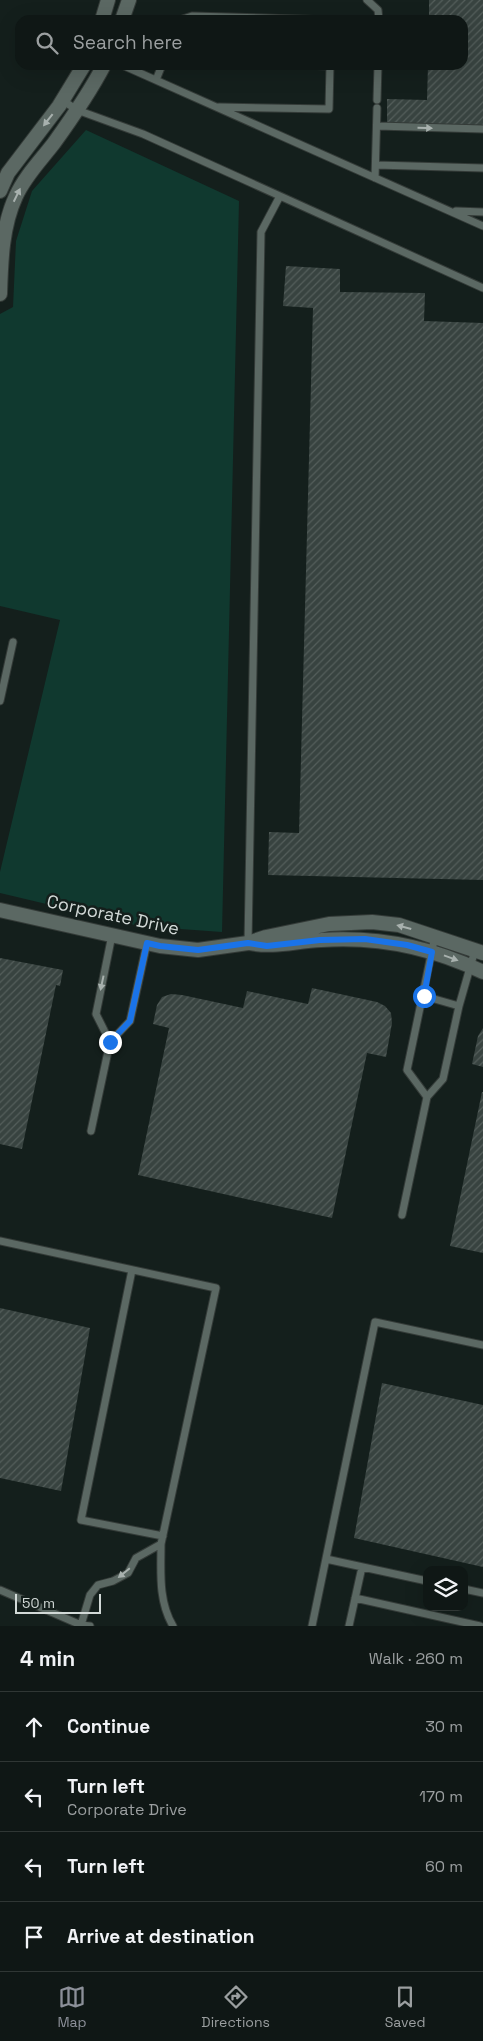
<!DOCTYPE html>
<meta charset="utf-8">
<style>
:root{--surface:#0f1715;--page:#18201e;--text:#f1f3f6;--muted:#9b9fa0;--line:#2f3634;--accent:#8c9099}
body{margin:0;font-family:"Space Grotesk",sans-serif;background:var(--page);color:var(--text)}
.controls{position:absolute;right:15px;bottom:15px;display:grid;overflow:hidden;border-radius:10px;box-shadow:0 5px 20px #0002}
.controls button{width:45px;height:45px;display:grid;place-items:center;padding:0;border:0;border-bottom:1px solid var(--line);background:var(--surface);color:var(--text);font:25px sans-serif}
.scale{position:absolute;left:15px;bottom:12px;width:86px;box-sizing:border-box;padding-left:5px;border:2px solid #d2d9d7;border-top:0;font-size:14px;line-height:18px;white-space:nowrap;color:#d2d9d7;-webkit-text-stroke:4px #141f1c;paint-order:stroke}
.stop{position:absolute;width:15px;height:15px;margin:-11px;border:4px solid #1a73e8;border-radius:50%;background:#fff}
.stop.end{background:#1a73e8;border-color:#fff;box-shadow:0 1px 5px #0008}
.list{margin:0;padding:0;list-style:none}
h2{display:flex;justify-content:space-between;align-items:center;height:65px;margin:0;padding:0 20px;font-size:21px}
h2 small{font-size:16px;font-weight:400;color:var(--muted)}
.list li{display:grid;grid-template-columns:32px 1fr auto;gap:15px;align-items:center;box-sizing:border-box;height:70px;padding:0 20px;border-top:1px solid var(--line)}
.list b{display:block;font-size:19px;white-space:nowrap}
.list p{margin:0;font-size:16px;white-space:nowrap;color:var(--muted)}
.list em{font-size:16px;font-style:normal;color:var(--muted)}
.icon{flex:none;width:28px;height:28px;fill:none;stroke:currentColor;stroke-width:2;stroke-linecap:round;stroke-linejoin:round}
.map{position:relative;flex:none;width:483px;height:1626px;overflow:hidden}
.search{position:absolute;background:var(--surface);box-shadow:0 5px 20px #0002;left:15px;right:15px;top:15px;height:55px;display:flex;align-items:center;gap:12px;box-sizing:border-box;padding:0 18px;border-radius:15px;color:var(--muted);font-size:19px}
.sheet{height:345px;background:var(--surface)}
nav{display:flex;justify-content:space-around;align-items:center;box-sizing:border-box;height:70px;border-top:1px solid var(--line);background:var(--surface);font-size:14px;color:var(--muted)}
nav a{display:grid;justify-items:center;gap:2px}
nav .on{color:var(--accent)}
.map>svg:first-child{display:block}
.grass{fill:#10392f}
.building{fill:url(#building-hatch)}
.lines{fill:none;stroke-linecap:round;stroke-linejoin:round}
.lane-casing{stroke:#343b38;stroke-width:9}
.street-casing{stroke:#343b38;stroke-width:16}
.lane{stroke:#5b6863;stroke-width:7}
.street{stroke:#5b6863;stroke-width:14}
.oneway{fill:#a8b1ae}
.route{stroke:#1a73e8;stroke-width:6}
.labels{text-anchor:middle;stroke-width:5;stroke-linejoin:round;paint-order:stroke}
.street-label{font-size:18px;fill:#d2d9d7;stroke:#141f1c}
</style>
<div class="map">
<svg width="483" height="1626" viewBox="0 0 483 1626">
<defs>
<pattern id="building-hatch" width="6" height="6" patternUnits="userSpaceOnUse" patternTransform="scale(1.25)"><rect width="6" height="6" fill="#384340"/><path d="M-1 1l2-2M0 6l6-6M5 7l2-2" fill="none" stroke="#545e5b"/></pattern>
</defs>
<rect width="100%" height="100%" fill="#141f1c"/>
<!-- grass -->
<path class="grass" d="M 86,130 L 239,201 L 222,932 L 139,926 L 0,893 L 0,872 L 60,620 L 0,606 L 0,314 L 13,307 L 16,241 L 32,191 Z"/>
<!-- building -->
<path class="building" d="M 429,0 L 483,0 L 483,128 L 387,126 L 387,99 L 427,100 L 428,65 L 463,65 L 463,20 L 429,20 Z
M 286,266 L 340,269 L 340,292 L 425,293 L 424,321 L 483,323 L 483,880 L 268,875 L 269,832 L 299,833 L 313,308 L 283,306 Z
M 0,958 L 63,970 L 60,986 L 56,985 L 22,1149 L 0,1144 Z
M 312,988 L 377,1002 L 385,1006 L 391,1013 L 392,1023 L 386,1057 L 367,1053 L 332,1218 L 138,1175 L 169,1028 L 153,1024 L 157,1005 L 162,997 L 171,994 L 182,995 L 243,1008 L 247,991 L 308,1004 Z
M 483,1028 L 483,1067 L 472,1064 L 478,1036 Z
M 482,1092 L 483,1092 L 483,1253 L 450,1246 Z
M 0,1308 L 90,1328 L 61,1491 L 0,1478 Z
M 382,1383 L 483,1405 L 483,1567 L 354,1538 Z"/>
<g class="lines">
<defs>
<path id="lane" d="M 367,0 L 378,10 L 379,20
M 180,20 L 192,16 L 331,20
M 122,65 L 483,226
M 303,65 L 330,66
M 156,80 L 162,65
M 62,100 L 77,110 L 143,134 L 483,288
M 377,100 L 378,65
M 219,107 L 329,109 L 330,65
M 377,126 L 483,129
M 376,165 L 483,168
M 375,178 L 377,108
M 456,211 L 483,212
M 0,701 L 13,642
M 248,943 L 261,232 L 280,196
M 424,996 L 459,1006
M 110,1042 L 96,1014 L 112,935
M 427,1097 L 443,1079 L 459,1006 L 475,950
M 91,1131 L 110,1042 L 130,1021 L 147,943
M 402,1215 L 427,1097 L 407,1070 L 435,936
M 0,1241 L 216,1288 L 161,1544 C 161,1571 158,1601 173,1626
M 132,1270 L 81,1520 L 163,1536
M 326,1559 L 427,1581
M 464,1589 L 483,1593
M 0,1590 L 81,1625 L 90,1626
M 355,1598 L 480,1626
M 81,1625 L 90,1595 L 98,1585 L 113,1581 L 128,1573 L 136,1558 L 161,1544
M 312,1626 L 375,1322 L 483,1345
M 349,1626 L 362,1567"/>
<path id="street" d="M 102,20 L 108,0
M 122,20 L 129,0
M 0,191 L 8,173 L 59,106 L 84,65
M 0,294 C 1,261 2,226 16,196 C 25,176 41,160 54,143 C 72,118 90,92 104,65
M 0,910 L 160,946 L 198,950 L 248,943 L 266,937 L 329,924 L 372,922 L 399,925 L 483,953
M 249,943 C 275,948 295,941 321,940 C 378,936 431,947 483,972"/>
</defs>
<!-- lane casing -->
<use href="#lane" class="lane-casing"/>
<!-- street casing -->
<use href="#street" class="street-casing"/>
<!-- lane -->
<use href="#lane" class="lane"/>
<!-- street -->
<use href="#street" class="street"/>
</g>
<!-- one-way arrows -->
<defs><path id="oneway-solid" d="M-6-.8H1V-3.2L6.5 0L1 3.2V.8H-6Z" transform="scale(1.25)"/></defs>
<g class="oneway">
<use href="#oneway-solid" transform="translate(48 120) rotate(128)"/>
<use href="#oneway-solid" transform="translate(425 128) rotate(2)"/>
<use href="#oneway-solid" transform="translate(17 195) rotate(-64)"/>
<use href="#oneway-solid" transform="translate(404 927) rotate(-165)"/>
<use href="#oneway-solid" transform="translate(451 958) rotate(20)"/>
<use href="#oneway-solid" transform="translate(102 983) rotate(102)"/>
<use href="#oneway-solid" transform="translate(124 1573) rotate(141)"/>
</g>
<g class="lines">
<!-- route -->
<path class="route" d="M 110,1042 L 130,1021 L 147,943 L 160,946 L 198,950 L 248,943 L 267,946 L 320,940 L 365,939 L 407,945 L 432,952 L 424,996"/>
</g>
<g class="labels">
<!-- street labels -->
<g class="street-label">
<text transform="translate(113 915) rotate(12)" y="6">Corporate Drive</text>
</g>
</g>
</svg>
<div class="controls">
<button><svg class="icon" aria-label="layers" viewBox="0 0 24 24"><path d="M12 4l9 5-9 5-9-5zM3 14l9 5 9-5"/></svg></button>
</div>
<div class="scale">50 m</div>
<div class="stop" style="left:424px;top:996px"></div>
<div class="stop end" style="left:110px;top:1042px"></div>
<div class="search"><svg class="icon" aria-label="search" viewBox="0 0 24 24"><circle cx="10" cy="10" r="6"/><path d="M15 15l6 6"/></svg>Search here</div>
</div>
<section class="sheet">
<h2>4 min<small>Walk · 260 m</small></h2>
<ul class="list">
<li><svg class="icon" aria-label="ahead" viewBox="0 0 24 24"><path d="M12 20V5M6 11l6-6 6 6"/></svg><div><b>Continue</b></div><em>30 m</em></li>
<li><svg class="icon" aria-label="left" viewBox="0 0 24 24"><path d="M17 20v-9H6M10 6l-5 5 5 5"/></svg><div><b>Turn left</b><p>Corporate Drive</p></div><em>170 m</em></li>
<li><svg class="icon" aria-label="left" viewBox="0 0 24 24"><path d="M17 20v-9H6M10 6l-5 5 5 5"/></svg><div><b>Turn left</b></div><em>60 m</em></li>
<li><svg class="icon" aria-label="arrive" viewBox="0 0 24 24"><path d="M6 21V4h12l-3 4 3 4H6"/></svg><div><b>Arrive at destination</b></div></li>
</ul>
</section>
<nav>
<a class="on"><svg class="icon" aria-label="map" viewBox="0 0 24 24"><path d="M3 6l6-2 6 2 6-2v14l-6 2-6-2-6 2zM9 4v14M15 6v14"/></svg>Map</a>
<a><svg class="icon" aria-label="directions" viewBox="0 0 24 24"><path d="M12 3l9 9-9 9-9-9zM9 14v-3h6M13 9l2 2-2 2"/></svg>Directions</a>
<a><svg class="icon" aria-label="saved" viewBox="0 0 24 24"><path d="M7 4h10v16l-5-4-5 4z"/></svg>Saved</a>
</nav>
